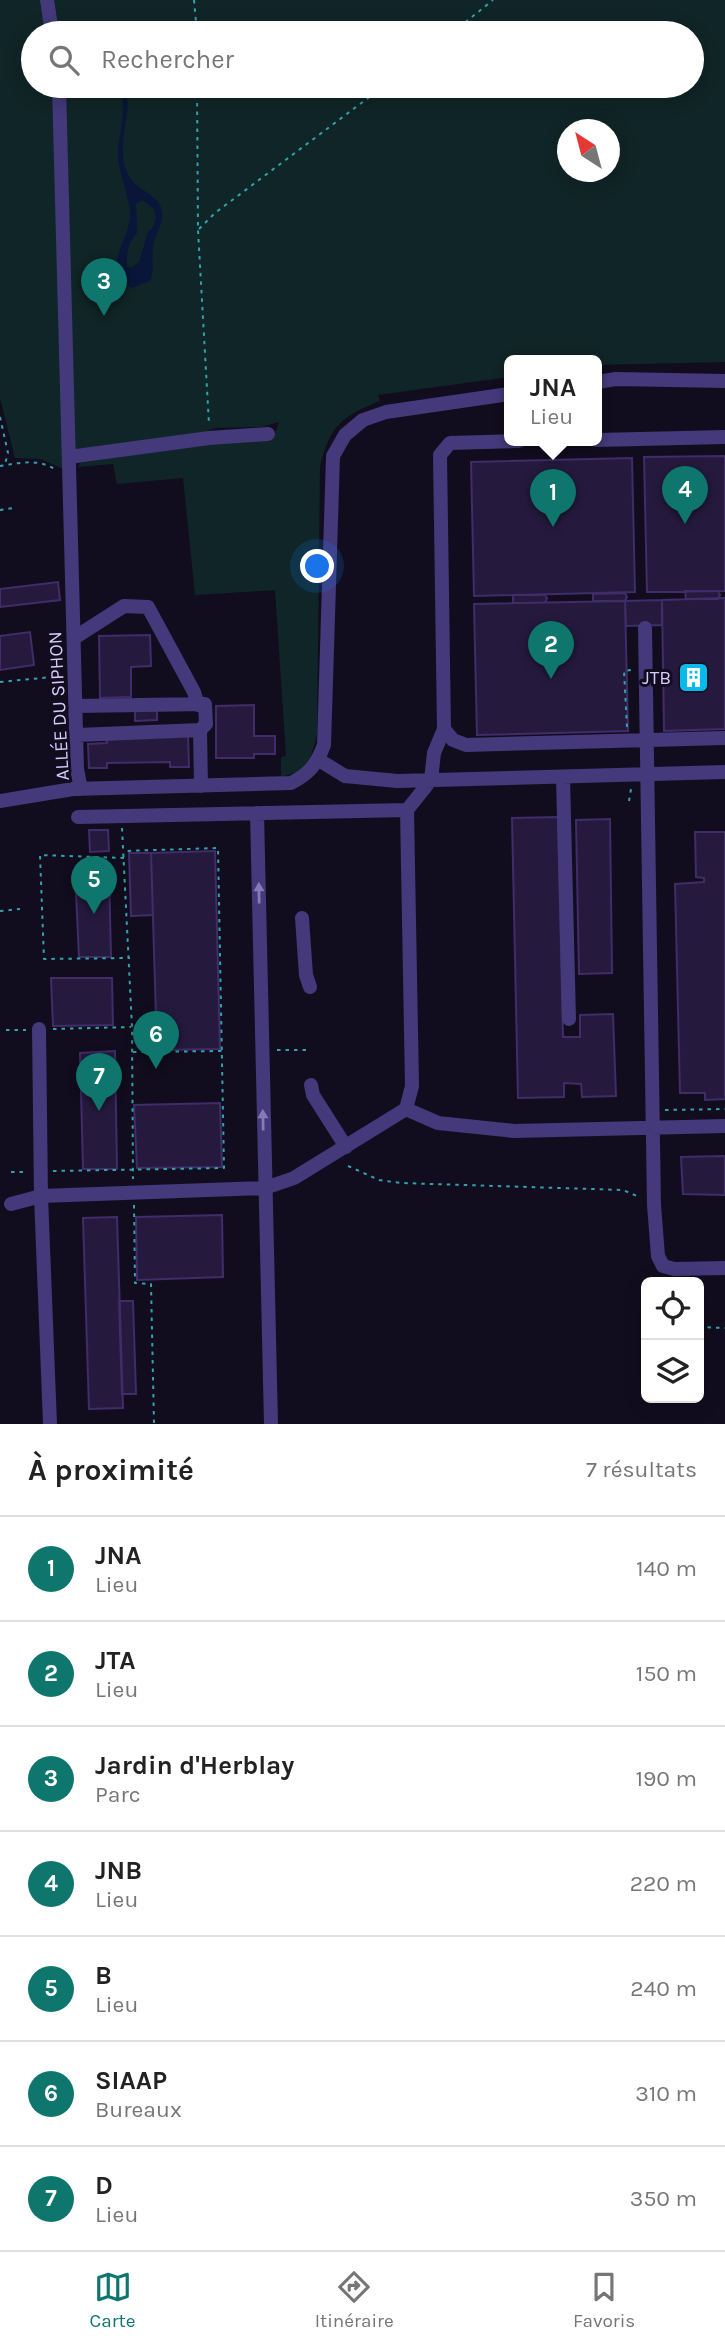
<!DOCTYPE html>
<html lang="fr">
<meta charset="utf-8">
<style>
:root{--surface:#fff;--page:#f6f6f6;--text:#222;--muted:#767676;--line:#e0e0e0;--accent:#0f766e}
body{margin:0;font-family:Karla,sans-serif;background:var(--page);color:var(--text)}
.controls{position:absolute;right:21px;bottom:21px;display:grid;overflow:hidden;border-radius:10px;box-shadow:0 4px 18px #0003}
.controls button{width:63px;height:63px;display:grid;place-items:center;padding:0;border:0;border-bottom:2px solid var(--line);background:var(--surface);color:var(--text);font:35px sans-serif}
.compass{position:absolute;left:557px;top:119px;width:63px;height:63px;border-radius:50%;background:var(--surface);box-shadow:0 4px 18px #0003;rotate:324deg}
.you{position:absolute;left:318px;top:567px;width:24px;height:24px;margin:-18px;border:5px solid #fff;border-radius:50%;background:#1a73e8;box-shadow:0 0 0 10px #1a73e833}
.badge{display:grid;place-items:center;width:46px;height:46px;border-radius:50%;background:var(--accent);color:#fff;font-size:23px;font-weight:700}
.pin{position:absolute;translate:-50% -58px;filter:drop-shadow(0 2px 4px #0008)}
.pin::after{content:'';position:absolute;top:37px;width:24px;height:21px;background:inherit;clip-path:polygon(0 0,100% 0,50% 100%)}
.popup{position:absolute;left:504px;top:355px;width:98px;height:91px;box-sizing:border-box;display:grid;place-content:center;border-radius:10px;background:var(--surface);filter:drop-shadow(0 2px 5px #0005);font-size:23px;white-space:nowrap;color:var(--muted)}
.popup b{font-size:26px;color:var(--text)}
.popup::after{content:'';position:absolute;left:50%;top:100%;margin-left:-14px;border:14px solid transparent;border-top-color:var(--surface)}
.list{margin:0;padding:0;list-style:none}
h2{display:flex;justify-content:space-between;align-items:center;height:91px;margin:0;padding:0 28px;font-size:30px}
h2 small{font-size:23px;font-weight:400;color:var(--muted)}
.list li{display:grid;grid-template-columns:46px 1fr auto;gap:21px;align-items:center;box-sizing:border-box;height:105px;padding:0 28px;border-top:2px solid var(--line)}
.list b{display:block;font-size:26px;white-space:nowrap}
.list p{margin:0;font-size:23px;white-space:nowrap;color:var(--muted)}
.list em{font-size:23px;font-style:normal;color:var(--muted)}
.icon{flex:none;width:38px;height:38px;fill:none;stroke:currentColor;stroke-width:2;stroke-linecap:round;stroke-linejoin:round}
.map{position:relative;flex:none;width:725px;height:1424px;overflow:hidden}
.search{position:absolute;background:var(--surface);box-shadow:0 4px 18px #0003;left:21px;right:21px;top:21px;height:77px;display:flex;align-items:center;gap:18px;box-sizing:border-box;padding:0 24px;border-radius:38px;color:var(--muted);font-size:26px}
.sheet{height:826px;background:var(--surface)}
nav{display:flex;justify-content:space-around;align-items:center;box-sizing:border-box;height:98px;border-top:2px solid var(--line);background:var(--surface);font-size:19px;color:var(--muted)}
nav a{display:grid;justify-items:center;gap:4px}
nav .on{color:var(--accent)}
.map>svg:first-child{display:block}
.green{fill:#102527;fill-rule:evenodd}
.water{fill:#0a1639;fill-rule:evenodd}
.building{fill:#251a3e;stroke:#402c69;stroke-width:2}
.lines{fill:none;stroke-linecap:round;stroke-linejoin:round}
.path{stroke:#31a3ab;stroke-width:2;stroke-dasharray:3.5 5;stroke-linecap:butt}
.minor{stroke:#44397b;stroke-width:14}
.oneway{fill:#867bb6}
.labels{text-anchor:middle;stroke-width:6;stroke-linejoin:round;paint-order:stroke}
.poi-label{font-size:19px;fill:#d7cbfd;stroke:#120d1e;text-anchor:end}
.street-label{font-size:19px;fill:#d7cbfd;stroke:#120d1e}
</style>
<div class="map">
<svg width="725" height="1424" viewBox="0 0 725 1424">
<rect width="100%" height="100%" fill="#120d1e"/>
<!-- green -->
<path class="green" d="M 0,0 L 725,0 L 725,362 L 597,365 L 597,361 L 509,361 L 509,377 L 378,395 L 380,401 C 342,416 330,425 320,467 L 317,734 C 311,760 308,770 281,777 L 281,757 L 286,756 L 275,590 L 195,595 L 183,478 L 117,484 L 113,464 L 78,467 L 80,463 L 275,434 L 279,422 L 261,427 L 215,428 L 194,435 L 88,449 L 65,470 L 41,459 L 15,458 L 0,398 ZM 33,33 L 692,33 L 692,86 L 33,86 ZM 568,130 L 610,130 L 610,172 L 568,172 Z"/>
<!-- water -->
<path class="water" d="M 120,86 L 124,86 C 133,109 121,132 123,156 C 126,194 159,189 162,211 C 164,223 154,236 153,248 C 151,260 155,270 150,281 L 132,288 C 99,271 129,241 130,216 C 130,196 119,176 118,156 C 118,132 128,110 120,86 ZM 142,200 L 153,208 L 156,217 L 154,225 L 148,232 L 139,262 L 130,268 L 127,266 C 126,253 128,243 137,233 L 136,204 Z"/>
<!-- building -->
<path class="building" d="M 725,456 L 725,591 L 647,592 L 644,457 Z
M 632,458 L 635,592 L 474,596 L 471,462 Z
M 58,582 L 60,600 L 0,607 L 0,589 Z
M 685,591 L 718,591 L 720,595 L 718,599 L 686,599 Z
M 625,593 L 627,597 L 625,601 L 593,601 L 593,594 Z
M 513,595 L 545,595 L 547,598 L 545,603 L 513,603 Z
M 725,598 L 725,729 L 664,731 L 662,600 Z
M 662,600 L 662,625 L 626,626 L 625,601 Z
M 625,601 L 628,731 L 477,735 L 474,604 Z
M 30,632 L 34,665 L 0,670 L 0,636 Z
M 150,635 L 151,666 L 131,667 L 131,697 L 100,698 L 99,636 Z
M 254,705 L 254,736 L 275,736 L 275,754 L 254,754 L 254,758 L 216,758 L 216,706 Z
M 157,710 L 157,720 L 135,721 L 135,711 Z
M 188,734 L 189,767 L 170,767 L 170,762 L 107,763 L 107,768 L 89,768 L 88,744 L 107,743 L 106,737 Z
M 558,817 L 563,1037 L 580,1037 L 580,1015 L 613,1014 L 616,1096 L 582,1097 L 581,1083 L 581,1084 L 564,1083 L 564,1097 L 518,1098 L 512,818 Z
M 610,819 L 612,973 L 579,974 L 576,820 Z
M 89,830 L 108,830 L 109,851 L 90,852 Z
M 695,832 L 725,832 L 725,1099 L 705,1100 L 705,1093 L 680,1093 L 675,884 L 704,882 L 704,878 L 696,877 Z
M 215,851 L 220,1049 L 157,1050 L 151,853 Z
M 129,853 L 151,853 L 153,915 L 131,916 Z
M 109,870 L 111,957 L 79,957 L 75,871 Z
M 51,978 L 112,978 L 113,1025 L 53,1026 Z
M 115,1051 L 117,1169 L 83,1169 L 80,1053 Z
M 220,1103 L 222,1167 L 137,1168 L 134,1105 Z
M 725,1156 L 725,1195 L 683,1194 L 681,1157 Z
M 222,1215 L 223,1277 L 137,1280 L 136,1217 Z
M 117,1217 L 123,1408 L 89,1409 L 83,1218 Z
M 119,1301 L 133,1301 L 136,1394 L 122,1394 Z"/>
<g class="lines">
<!-- path -->
<path class="path" d="M 194,0 L 197,33
M 452,33 L 493,0
M 197,86 L 198,230 L 209,424
M 199,229 L 215,213 L 384,86
M 0,417 L 8,453 L 5,464
M 0,466 C 19,463 39,458 56,470
M 0,510 L 14,508
M 0,682 L 62,676
M 627,727 L 624,671 L 631,670
M 629,801 L 631,789
M 122,828 L 132,1027 L 133,1179
M 124,858 L 40,855 L 44,959 L 130,958
M 0,911 L 20,909
M 53,1029 L 131,1027
M 6,1030 L 26,1030
M 277,1050 L 310,1050
M 133,1052 L 222,1051
M 665,1110 L 725,1109
M 348,1166 L 379,1180 L 401,1183 L 623,1190 L 639,1197
M 53,1171 L 224,1168 L 218,848 L 124,851
M 11,1172 L 27,1172
M 134,1205 L 135,1283 L 151,1284 L 154,1424
M 699,1327 L 725,1328"/>
<!-- minor -->
<path class="minor" d="M 47,0 L 52,33
M 59,86 L 77,769 L 81,789
M 597,382 L 616,379 L 725,381
M 597,440 L 725,437
M 519,441 L 450,443 L 440,455 L 444,729 L 453,740 L 466,745 L 725,738
M 69,457 L 209,438 L 268,434
M 645,628 L 654,1205 L 658,1256 L 663,1266 L 674,1269 L 725,1268
M 74,638 L 124,606 L 148,607 L 194,692 L 198,705
M 76,706 L 205,704 L 206,724 L 200,730 L 77,735
M 200,730 L 201,786
M 319,760 L 345,776 L 397,781 L 725,772
M 563,777 L 569,1019
M 0,801 L 73,789 L 291,783 C 309,774 317,764 324,745 L 333,456 L 345,435 L 363,420 L 386,412 L 509,394
M 257,813 L 271,1424
M 78,817 L 407,810
M 302,918 L 306,975 L 310,987
M 39,1029 L 41,1196 L 50,1424
M 311,1085 L 313,1095 L 346,1147
M 406,1109 L 438,1123 L 514,1131 L 725,1126
M 11,1204 L 41,1196 L 265,1188 L 294,1178 L 406,1109 L 412,1086 L 407,810 L 431,780 L 434,753 L 444,729"/>
</g>
<!-- one-way arrows -->
<defs><path id="oneway-solid" d="M-6-.8H1V-3.2L6.5 0L1 3.2V.8H-6Z" transform="scale(1.75)"/></defs>
<g class="oneway">
<use href="#oneway-solid" transform="translate(259 893) rotate(-91)"/>
<use href="#oneway-solid" transform="translate(263 1120) rotate(-91)"/>
</g>
<!-- icons -->
<defs>
<symbol id="building-square" viewBox="-11 -11 22 22"><rect x="-9" y="-9" width="18" height="18" rx="4" fill="#09b9ec" stroke="#120d1e"/><path d="M-4-6H4V6H1V3H-1V6H-4ZM-2.5-4.3h1.7v1.8h-1.7ZM.8-4.3h1.7v1.8H.8ZM-2.5-1h1.7V.8h-1.7ZM.8-1h1.7V.8H.8Z" fill="#fff"/></symbol>
</defs>
<g fill-rule="evenodd">
<use href="#building-square" x="676" y="660" width="35" height="35"/>
</g>
<g class="labels">
<!-- poi labels -->
<g class="poi-label">
<text x="671" y="684">JTB</text>
</g>
<!-- street labels -->
<g class="street-label">
<text transform="translate(58 706) rotate(-93)" y="7">ALLÉE DU SIPHON</text>
</g>
</g>
</svg>
<div class="controls">
<button><svg class="icon" aria-label="locate" viewBox="0 0 24 24"><circle cx="12" cy="12" r="6"/><path d="M12 2v4M12 18v4M2 12h4M18 12h4"/></svg></button>
<button><svg class="icon" aria-label="layers" viewBox="0 0 24 24"><path d="M12 4l9 5-9 5-9-5zM3 14l9 5 9-5"/></svg></button>
</div>
<svg class="compass" viewBox="-18 -18 36 36"><path d="M0-13l5 13h-10z" fill="#e53935"/><path d="M0 13l5-13h-10z" fill="#767676"/></svg>
<div class="you"></div>
<div class="pin badge" style="left:553px;top:527px">1</div>
<div class="popup"><b>JNA</b>Lieu</div>
<div class="pin badge" style="left:551px;top:679px">2</div>
<div class="pin badge" style="left:104px;top:316px">3</div>
<div class="pin badge" style="left:685px;top:524px">4</div>
<div class="pin badge" style="left:94px;top:914px">5</div>
<div class="pin badge" style="left:156px;top:1069px">6</div>
<div class="pin badge" style="left:99px;top:1111px">7</div>
<div class="search"><svg class="icon" aria-label="search" viewBox="0 0 24 24"><circle cx="10" cy="10" r="6"/><path d="M15 15l6 6"/></svg>Rechercher</div>
</div>
<section class="sheet">
<h2>À proximité<small>7 résultats</small></h2>
<ul class="list">
<li><span class="badge">1</span><div><b>JNA</b><p>Lieu</p></div><em>140 m</em></li>
<li><span class="badge">2</span><div><b>JTA</b><p>Lieu</p></div><em>150 m</em></li>
<li><span class="badge">3</span><div><b>Jardin d'Herblay</b><p>Parc</p></div><em>190 m</em></li>
<li><span class="badge">4</span><div><b>JNB</b><p>Lieu</p></div><em>220 m</em></li>
<li><span class="badge">5</span><div><b>B</b><p>Lieu</p></div><em>240 m</em></li>
<li><span class="badge">6</span><div><b>SIAAP</b><p>Bureaux</p></div><em>310 m</em></li>
<li><span class="badge">7</span><div><b>D</b><p>Lieu</p></div><em>350 m</em></li>
</ul>
</section>
<nav>
<a class="on"><svg class="icon" aria-label="map" viewBox="0 0 24 24"><path d="M3 6l6-2 6 2 6-2v14l-6 2-6-2-6 2zM9 4v14M15 6v14"/></svg>Carte</a>
<a><svg class="icon" aria-label="directions" viewBox="0 0 24 24"><path d="M12 3l9 9-9 9-9-9zM9 14v-3h6M13 9l2 2-2 2"/></svg>Itinéraire</a>
<a><svg class="icon" aria-label="saved" viewBox="0 0 24 24"><path d="M7 4h10v16l-5-4-5 4z"/></svg>Favoris</a>
</nav>
